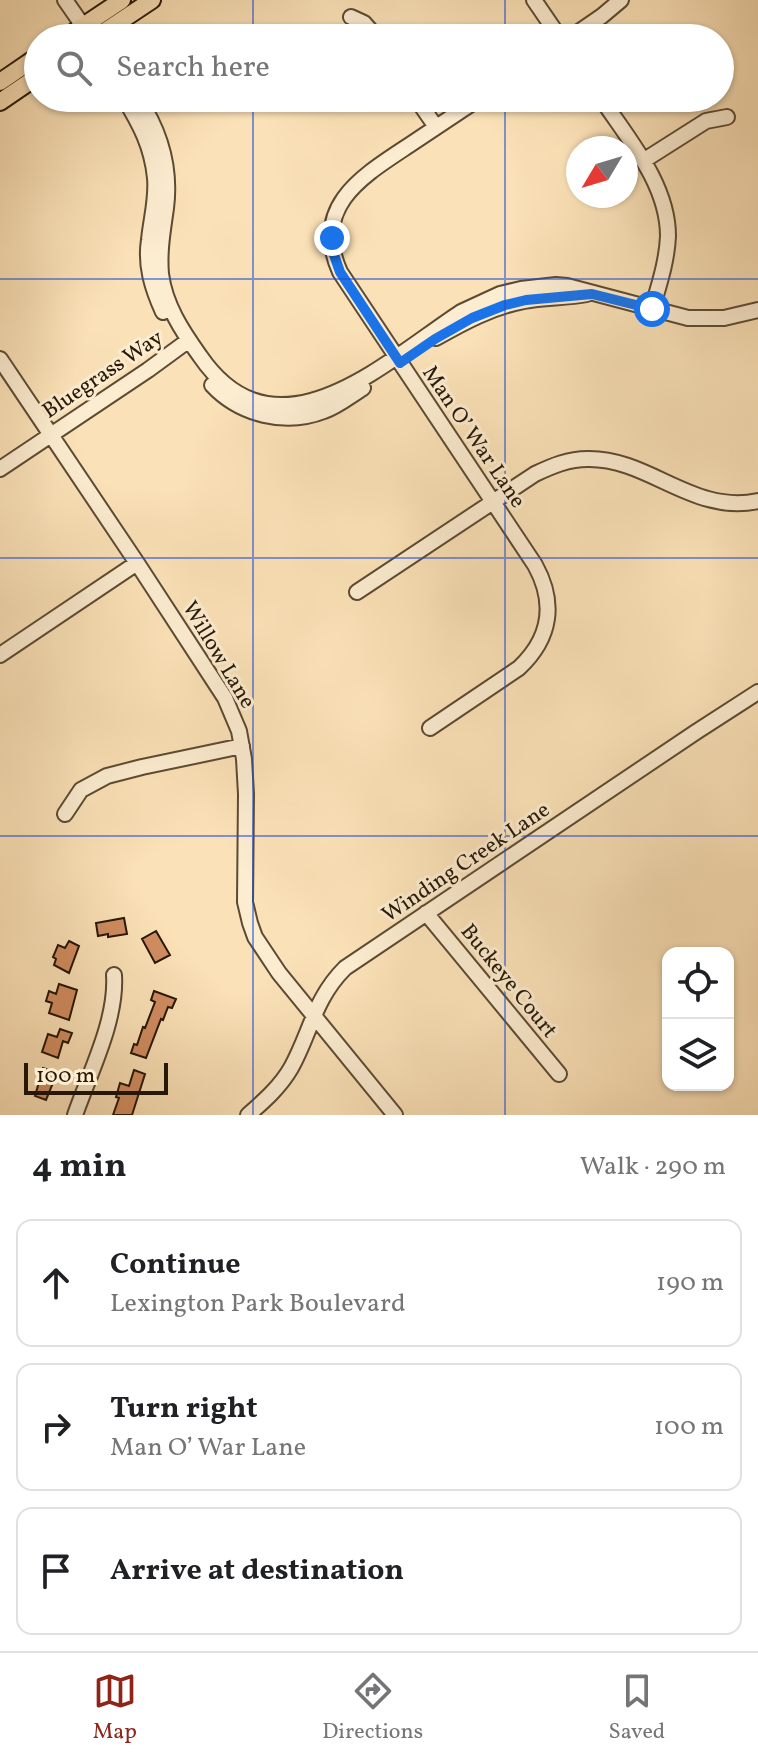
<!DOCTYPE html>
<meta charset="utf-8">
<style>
:root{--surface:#fff;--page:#f6f6f6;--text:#202124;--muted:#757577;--line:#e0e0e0;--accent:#8f2418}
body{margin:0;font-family:Vollkorn,serif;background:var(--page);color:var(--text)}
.controls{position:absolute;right:24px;bottom:24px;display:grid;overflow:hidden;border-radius:16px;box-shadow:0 2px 6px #0004}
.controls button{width:72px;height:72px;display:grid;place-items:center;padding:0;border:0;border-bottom:2px solid var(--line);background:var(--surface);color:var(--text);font:40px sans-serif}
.compass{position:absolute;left:566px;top:136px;width:72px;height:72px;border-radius:50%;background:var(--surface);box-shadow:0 2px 6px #0004;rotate:232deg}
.scale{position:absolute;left:24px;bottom:20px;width:144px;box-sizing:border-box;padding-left:8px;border:4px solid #271807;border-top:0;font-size:22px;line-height:28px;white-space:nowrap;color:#271807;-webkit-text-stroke:6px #fcecd0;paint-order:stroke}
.stop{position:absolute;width:24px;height:24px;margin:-18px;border:6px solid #1a73e8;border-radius:50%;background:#fff}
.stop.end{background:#1a73e8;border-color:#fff;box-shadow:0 2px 8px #0008}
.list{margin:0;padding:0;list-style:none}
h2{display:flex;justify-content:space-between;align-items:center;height:104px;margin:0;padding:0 32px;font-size:34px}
h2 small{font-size:26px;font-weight:400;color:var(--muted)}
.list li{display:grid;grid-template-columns:52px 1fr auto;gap:24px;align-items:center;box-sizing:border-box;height:128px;margin:0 16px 16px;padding:0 16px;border:2px solid var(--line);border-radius:16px}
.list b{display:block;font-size:30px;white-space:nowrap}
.list p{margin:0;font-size:26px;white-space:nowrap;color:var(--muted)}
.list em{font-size:26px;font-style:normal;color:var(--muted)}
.icon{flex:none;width:44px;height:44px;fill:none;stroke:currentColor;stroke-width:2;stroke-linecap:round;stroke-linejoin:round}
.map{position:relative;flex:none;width:758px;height:1115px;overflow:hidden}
.search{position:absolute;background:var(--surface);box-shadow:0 2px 6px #0004;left:24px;right:24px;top:24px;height:88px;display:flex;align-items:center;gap:20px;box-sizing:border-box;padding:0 28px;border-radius:44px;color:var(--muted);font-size:30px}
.sheet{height:536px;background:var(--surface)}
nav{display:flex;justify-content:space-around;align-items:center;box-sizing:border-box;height:112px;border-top:2px solid var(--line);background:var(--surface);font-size:22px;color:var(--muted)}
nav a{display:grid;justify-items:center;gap:4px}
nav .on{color:var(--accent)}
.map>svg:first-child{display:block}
.building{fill:#d08d61;stroke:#271807;stroke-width:2}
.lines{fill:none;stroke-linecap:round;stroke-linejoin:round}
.minor-casing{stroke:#5c4a33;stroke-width:18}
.major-casing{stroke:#271807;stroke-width:20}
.minor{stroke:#fcecd0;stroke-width:14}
.major{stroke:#fbe1b7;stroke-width:16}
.route{stroke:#1a73e8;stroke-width:10}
.grid{fill:none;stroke:#1d4ed8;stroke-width:2;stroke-opacity:0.55}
.labels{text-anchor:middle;stroke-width:6;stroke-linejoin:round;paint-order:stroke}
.street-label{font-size:22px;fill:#271807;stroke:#fcecd0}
</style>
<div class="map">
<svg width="758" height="1115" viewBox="0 0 758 1115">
<rect width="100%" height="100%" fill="#fbe1b7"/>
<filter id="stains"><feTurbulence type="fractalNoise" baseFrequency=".0025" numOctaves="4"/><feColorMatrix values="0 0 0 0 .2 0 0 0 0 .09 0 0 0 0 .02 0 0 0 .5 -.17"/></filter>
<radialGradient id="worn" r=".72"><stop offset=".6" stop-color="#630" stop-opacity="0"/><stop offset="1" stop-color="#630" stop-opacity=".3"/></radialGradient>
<!-- building -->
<path class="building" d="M 124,918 L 127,934 L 108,937 L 108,934 L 98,936 L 96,923 Z
M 156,931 L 170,955 L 155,963 L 142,939 Z
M 69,941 L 79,946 L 69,973 L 54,965 L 56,959 L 53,957 L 58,945 L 65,948 Z
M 59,984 L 77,990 L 69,1020 L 49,1013 L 52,1003 L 46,1001 L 49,991 L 56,994 Z
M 154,991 L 176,999 L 172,1008 L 168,1007 L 163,1020 L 161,1019 L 146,1058 L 131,1053 L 134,1044 L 137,1045 L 143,1027 L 145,1028 L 155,1002 L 151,1000 Z
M 60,1029 L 72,1033 L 68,1043 L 63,1041 L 58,1058 L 42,1052 L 48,1034 L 57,1037 Z
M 43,1068 L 57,1073 L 46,1100 L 35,1096 Z
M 134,1070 L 145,1074 L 132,1115 L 113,1115 L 119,1098 L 116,1097 L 120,1083 L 129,1086 Z"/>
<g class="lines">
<defs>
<path id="minor" d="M 65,0 L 83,26 L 89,31
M 534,0 L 560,38
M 351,17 L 364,23 L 377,38
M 570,38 L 602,16 L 621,0
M 124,98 C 140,124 152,147 155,178 C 157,199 151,219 149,240 C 145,265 152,288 163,312
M 138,98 C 160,131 171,169 166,208 C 163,230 159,251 161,274 C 165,305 182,331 200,356 C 276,467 385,362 461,312 L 500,294 L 521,289 L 556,285 L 567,286 L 688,318 L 724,318 L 758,310
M 416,98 L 436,127
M 601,98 C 628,139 668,184 668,236 C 667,261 659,285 652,309
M 643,161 L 706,121 L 727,117
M 436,338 C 464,322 492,307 524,301 C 544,297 566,298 587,294
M 0,359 L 137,563 L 225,698 L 239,731 L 244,759 L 246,794 L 245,902 L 250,923 L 255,937 L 279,973 L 395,1115
M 212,385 C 240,415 286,426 324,411 C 338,406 350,396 363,388
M 0,469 L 148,370 L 189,340
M 357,592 L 535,474 C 552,466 568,459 588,459 C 649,458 693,515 758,501
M 0,655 L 137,563
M 430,728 L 519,668 C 551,638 556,603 535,565 L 340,272 C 311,207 361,177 408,146 C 432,130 456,114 480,98
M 65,814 L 81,790 L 107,776 L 142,767 L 242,746
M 426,913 L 559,1074
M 75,1115 C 90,1072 117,1020 114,975
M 248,1115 C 264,1101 280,1087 291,1068 C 311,1032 314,999 345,968 L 696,732 L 758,692"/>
<path id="major" d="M 65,38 L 122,0
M 95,38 L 152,0
M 0,82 L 38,56
M 0,102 L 38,76"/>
</defs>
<!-- minor casing -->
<use href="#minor" class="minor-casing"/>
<!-- major casing -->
<use href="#major" class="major-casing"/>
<!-- minor -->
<use href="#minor" class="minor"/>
<!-- major -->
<use href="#major" class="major"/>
</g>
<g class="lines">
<!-- route -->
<path class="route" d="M 332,238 L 333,252 L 340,272 L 400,363 L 435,339 L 472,318 L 505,305 L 526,300 L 592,294 L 652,309"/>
</g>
<!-- grid -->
<path class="grid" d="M 253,0 L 253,38M 505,0 L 505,38M 253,98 L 253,1115M 505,98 L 505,1115M 0,279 L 758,279M 0,558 L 758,558M 0,836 L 758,836"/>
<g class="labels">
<!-- street labels -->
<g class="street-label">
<text transform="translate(102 373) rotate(-34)" y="8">Bluegrass Way</text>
<text transform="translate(475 436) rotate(56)" y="8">Man O’ War Lane</text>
<text transform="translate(220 654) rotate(59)" y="8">Willow Lane</text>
<text transform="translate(465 861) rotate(-34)" y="8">Winding Creek Lane</text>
<text transform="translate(510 980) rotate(51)" y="8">Buckeye Court</text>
</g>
</g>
<rect width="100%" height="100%" filter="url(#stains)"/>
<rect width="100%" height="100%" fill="url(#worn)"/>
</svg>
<div class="controls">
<button><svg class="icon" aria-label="locate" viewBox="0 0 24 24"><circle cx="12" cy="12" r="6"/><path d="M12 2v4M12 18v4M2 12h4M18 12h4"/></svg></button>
<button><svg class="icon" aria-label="layers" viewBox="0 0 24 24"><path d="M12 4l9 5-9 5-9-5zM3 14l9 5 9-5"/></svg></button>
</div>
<svg class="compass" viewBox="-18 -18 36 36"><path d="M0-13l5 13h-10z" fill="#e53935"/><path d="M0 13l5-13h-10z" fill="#757577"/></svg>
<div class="scale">100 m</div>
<div class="stop" style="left:652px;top:309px"></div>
<div class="stop end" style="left:332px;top:238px"></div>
<div class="search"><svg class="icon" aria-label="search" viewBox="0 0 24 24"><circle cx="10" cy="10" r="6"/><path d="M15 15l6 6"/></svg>Search here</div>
</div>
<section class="sheet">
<h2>4 min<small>Walk · 290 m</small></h2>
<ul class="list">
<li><svg class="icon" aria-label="ahead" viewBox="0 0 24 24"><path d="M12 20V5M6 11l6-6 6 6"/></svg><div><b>Continue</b><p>Lexington Park Boulevard</p></div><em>190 m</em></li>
<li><svg class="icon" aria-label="right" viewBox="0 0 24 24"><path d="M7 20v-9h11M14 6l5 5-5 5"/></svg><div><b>Turn right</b><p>Man O’ War Lane</p></div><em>100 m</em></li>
<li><svg class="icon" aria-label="arrive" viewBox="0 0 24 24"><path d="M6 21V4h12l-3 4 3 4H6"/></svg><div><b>Arrive at destination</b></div></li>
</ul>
</section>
<nav>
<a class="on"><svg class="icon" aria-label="map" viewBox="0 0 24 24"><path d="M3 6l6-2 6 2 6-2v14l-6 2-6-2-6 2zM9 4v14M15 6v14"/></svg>Map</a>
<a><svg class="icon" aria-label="directions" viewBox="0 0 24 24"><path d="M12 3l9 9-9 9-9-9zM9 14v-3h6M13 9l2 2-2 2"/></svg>Directions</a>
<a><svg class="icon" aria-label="saved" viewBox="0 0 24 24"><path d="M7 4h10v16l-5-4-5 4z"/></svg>Saved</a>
</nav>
